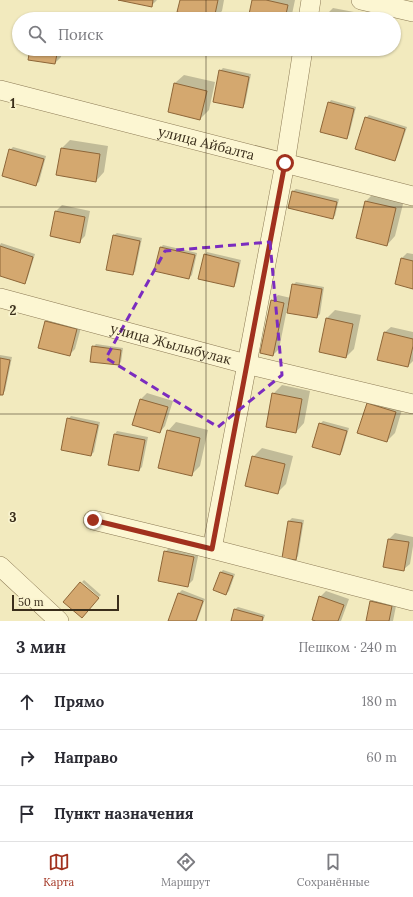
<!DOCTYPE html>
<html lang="ru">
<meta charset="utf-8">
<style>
:root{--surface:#fff;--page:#f2f2f3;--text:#2b2b33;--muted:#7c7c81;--line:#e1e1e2;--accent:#a1311e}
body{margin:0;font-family:Lora,serif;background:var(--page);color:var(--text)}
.scale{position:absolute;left:12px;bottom:10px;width:107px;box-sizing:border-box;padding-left:4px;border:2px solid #3a2e1b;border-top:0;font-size:11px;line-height:14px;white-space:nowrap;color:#3a2e1b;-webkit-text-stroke:3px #f9f3ce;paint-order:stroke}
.stop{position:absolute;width:12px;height:12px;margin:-9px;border:3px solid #a1311e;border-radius:50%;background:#fff}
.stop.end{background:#a1311e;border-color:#fff;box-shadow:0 1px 4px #0008}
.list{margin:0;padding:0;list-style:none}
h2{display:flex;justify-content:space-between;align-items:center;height:52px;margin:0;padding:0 16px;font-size:17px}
h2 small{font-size:13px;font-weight:400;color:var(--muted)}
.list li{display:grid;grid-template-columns:26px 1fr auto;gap:12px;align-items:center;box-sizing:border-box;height:56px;padding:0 16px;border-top:1px solid var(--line)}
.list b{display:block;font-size:15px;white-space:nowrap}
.list em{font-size:13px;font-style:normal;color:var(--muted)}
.icon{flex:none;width:22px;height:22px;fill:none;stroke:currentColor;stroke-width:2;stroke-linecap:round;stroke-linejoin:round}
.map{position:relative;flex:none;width:413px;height:621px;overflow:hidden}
.search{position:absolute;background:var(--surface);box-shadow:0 1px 3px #0004;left:12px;right:12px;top:12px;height:44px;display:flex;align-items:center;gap:10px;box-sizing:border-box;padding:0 14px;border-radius:22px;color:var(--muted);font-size:15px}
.sheet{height:220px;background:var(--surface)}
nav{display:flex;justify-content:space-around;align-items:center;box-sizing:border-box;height:56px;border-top:1px solid var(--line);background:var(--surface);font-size:11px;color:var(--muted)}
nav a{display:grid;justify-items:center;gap:2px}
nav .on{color:var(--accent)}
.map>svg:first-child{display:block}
.shadow{fill:#0003}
.building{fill:#d4a86f;stroke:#8e6638}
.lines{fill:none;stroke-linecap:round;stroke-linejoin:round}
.minor-casing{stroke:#8c7a55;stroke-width:20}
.minor{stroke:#fcf6d2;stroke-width:19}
.route{stroke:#a1311e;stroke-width:5}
.marked{fill:none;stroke:#7b2cbf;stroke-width:3;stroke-dasharray:8 5;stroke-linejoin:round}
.grid{fill:none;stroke:#3a2e1b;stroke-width:1;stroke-opacity:0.55}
.labels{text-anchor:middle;stroke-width:3.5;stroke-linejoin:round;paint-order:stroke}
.street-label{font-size:14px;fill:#3a2e1b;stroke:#f9f3ce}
.grid-label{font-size:13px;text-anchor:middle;font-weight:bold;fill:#3a2e1b;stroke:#f9f3ce;stroke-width:3.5;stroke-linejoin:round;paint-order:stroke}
</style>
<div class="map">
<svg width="413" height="621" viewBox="0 0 413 621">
<rect width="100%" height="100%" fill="#f2eabe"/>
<!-- shadow -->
<path class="shadow" d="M 123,0 L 157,0 L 151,6 Z
M 181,0 L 224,0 L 222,11 L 214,19 L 211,19 Z
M 253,0 L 295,0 L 291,19 L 249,19 Z
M 333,8 L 354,12 L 352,19 L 326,19 L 328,13 Z
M 31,49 L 62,49 L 61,57 L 55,63 Z
M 223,68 L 251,74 L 245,104 L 242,107 L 220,71 Z
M 184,75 L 215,82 L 209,110 L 200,119 L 175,83 Z
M 331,100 L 356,107 L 349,135 L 346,138 L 329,103 Z
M 369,115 L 407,127 L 397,157 L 395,160 L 366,118 Z
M 70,140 L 108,146 L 104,172 L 96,181 L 62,148 Z
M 13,147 L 46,156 L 39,182 L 36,184 L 10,150 Z
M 296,189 L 339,199 L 335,216 L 332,218 L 289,207 L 293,191 Z
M 374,193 L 404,200 L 395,236 L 387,245 L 366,201 Z
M 62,205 L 90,211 L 85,236 L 79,242 L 51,236 L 56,211 Z
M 117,233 L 142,238 L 135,272 L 132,274 L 114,235 Z
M 1,243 L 35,254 L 27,280 L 25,282 L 0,275 L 0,245 Z
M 163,245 L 197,253 L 192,275 L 189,278 L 161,247 Z
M 207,252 L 241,260 L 236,283 L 233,286 L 205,255 Z
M 407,253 L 413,254 L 413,287 L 402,258 Z
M 296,282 L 324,287 L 320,314 L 317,317 L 288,304 L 279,349 L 273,355 L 272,301 L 278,295 L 291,298 L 293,285 Z
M 335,310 L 361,315 L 354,349 L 346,357 L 327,318 Z
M 52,316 L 82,324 L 75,349 L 69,355 L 46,321 Z
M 391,327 L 413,332 L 413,361 L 408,366 L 379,359 L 385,332 Z
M 96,344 L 123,348 L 121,362 L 119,364 L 93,347 Z
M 0,355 L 12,357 L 5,391 L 2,394 L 0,394 Z
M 282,385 L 310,391 L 304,423 L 296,432 L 273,394 Z
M 147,393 L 173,401 L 165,426 L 160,432 L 134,425 L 141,399 Z
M 376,395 L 404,403 L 395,433 L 387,441 L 367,403 Z
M 71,416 L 100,422 L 94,452 L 91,455 L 68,419 Z
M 323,421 L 349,428 L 342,452 L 339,454 L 320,424 Z
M 176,422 L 208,430 L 200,466 L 191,475 L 168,431 Z
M 117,431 L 148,437 L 142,467 L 139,470 L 109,464 L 115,434 Z
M 262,448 L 293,456 L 286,484 L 278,492 L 253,457 Z
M 292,518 L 304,520 L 298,556 L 296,559 L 283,557 L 289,521 Z
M 395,533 L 413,537 L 413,546 L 410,564 L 404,569 L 384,566 L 389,539 Z
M 171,546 L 199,552 L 193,580 L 187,586 L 165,552 Z
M 223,570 L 235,574 L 229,591 L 226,594 L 221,572 Z
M 84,580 L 101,595 L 99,597 L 82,582 Z
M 182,590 L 205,599 L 197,621 L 169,621 L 179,593 Z
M 326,591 L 349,599 L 341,621 L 319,621 L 320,597 Z
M 377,596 L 397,601 L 393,621 L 367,621 L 371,602 Z
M 238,607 L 265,615 L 263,621 L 232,621 L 235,609 Z"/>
<!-- building -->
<path class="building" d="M 118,0 L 153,0 L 152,7 Z
M 180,0 L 218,0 L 214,19 L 206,19 L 177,12 Z
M 252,0 L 266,0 L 288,5 L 285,19 L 248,19 Z
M 327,13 L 348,18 L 348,19 L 325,19 Z
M 30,49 L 58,49 L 55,64 L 28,60 Z
M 219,70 L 249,77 L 243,108 L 213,102 Z
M 174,83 L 207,91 L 200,120 L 168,112 Z
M 328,102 L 354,109 L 347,139 L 320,132 Z
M 365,117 L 405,129 L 395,161 L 355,149 Z
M 61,148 L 100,154 L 96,182 L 56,175 Z
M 9,149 L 44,159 L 36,186 L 2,176 Z
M 292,191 L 337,202 L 333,219 L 288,208 Z
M 365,201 L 396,208 L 387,246 L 356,238 Z
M 55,211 L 85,217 L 80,243 L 50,236 Z
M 113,235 L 140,241 L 133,275 L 106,270 Z
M 0,246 L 33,257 L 25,284 L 0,276 Z
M 160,247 L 195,255 L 189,279 L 154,271 Z
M 204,254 L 239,263 L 234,287 L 198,279 Z
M 401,258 L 413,261 L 413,289 L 395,284 Z
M 292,284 L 322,289 L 317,318 L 287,313 Z
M 271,300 L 284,303 L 273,356 L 260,353 Z
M 326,318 L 353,324 L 346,358 L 319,352 Z
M 45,321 L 77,329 L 70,356 L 38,348 Z
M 384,332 L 413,339 L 413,346 L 408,367 L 377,360 Z
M 92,346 L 121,350 L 119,365 L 90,362 Z
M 0,358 L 10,360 L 3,395 L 0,395 Z
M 272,393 L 302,399 L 296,433 L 266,427 Z
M 140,399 L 168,407 L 160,433 L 132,425 Z
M 367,403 L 396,412 L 387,442 L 357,433 Z
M 67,418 L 98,425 L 91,456 L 61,450 Z
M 319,423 L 347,431 L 340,455 L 312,447 Z
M 167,430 L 200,438 L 192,476 L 158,468 Z
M 114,434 L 145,440 L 139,471 L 108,465 Z
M 252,456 L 285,464 L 278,494 L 245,486 Z
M 288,521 L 302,523 L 296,560 L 282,558 Z
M 388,539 L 409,542 L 404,571 L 383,567 Z
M 164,551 L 194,557 L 188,587 L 158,581 Z
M 220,572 L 233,576 L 226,595 L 213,590 Z
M 80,582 L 99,598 L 82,618 L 63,602 Z
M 178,593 L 203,601 L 196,621 L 168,621 Z
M 319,596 L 344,605 L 338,621 L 316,621 L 312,620 Z
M 370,601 L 392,606 L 389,621 L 366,621 Z
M 234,609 L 263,617 L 262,621 L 231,621 Z"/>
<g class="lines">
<defs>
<g id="minor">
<path d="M 361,0 L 413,12"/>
<path d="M 308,19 L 311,0"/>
<path id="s1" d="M 0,90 L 413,196"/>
<path id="s2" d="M 0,298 L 246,364 L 413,404"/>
<path d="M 93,520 L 212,549 L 413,601"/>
<path d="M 212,549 L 285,163 L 303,49"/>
<path d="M 0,566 L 59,621"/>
</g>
</defs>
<!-- minor casing -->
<use href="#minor" class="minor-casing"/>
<!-- minor -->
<use href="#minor" class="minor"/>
</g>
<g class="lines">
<!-- route -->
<path class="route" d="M 93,520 L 212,549 L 285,163"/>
</g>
<!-- marked area -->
<path class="marked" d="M 270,242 L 282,375 L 218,427 L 106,358 L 165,251 Z"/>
<!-- grid -->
<path class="grid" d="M 206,0 L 206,19M 206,49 L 206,621M 0,207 L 413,207M 0,414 L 413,414"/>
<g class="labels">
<!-- street labels -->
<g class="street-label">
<text dy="5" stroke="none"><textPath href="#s1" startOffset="213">улица Айбалта</textPath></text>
<text dy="5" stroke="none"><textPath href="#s2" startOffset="177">улица Жылыбулак</textPath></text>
</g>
</g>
<g class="grid-label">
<text x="13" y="108">1</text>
<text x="13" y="315">2</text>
<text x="13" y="522">3</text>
</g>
</svg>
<div class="scale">50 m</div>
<div class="stop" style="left:285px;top:163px"></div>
<div class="stop end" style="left:93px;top:520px"></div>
<div class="search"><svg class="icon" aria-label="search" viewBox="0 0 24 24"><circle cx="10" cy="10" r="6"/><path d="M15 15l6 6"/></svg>Поиск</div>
</div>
<section class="sheet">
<h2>3 мин<small>Пешком · 240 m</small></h2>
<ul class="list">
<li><svg class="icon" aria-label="ahead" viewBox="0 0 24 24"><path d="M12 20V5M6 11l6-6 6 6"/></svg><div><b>Прямо</b></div><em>180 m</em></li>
<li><svg class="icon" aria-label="right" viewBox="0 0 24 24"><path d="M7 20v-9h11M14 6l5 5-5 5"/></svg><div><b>Направо</b></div><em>60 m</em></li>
<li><svg class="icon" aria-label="arrive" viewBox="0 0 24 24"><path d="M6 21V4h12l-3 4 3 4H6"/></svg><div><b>Пункт назначения</b></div></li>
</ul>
</section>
<nav>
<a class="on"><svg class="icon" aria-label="map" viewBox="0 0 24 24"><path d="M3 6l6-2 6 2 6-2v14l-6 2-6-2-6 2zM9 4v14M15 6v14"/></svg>Карта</a>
<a><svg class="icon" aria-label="directions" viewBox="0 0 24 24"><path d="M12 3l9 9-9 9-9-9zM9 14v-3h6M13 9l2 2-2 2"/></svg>Маршрут</a>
<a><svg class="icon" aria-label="saved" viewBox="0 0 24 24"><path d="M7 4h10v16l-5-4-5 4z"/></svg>Сохранённые</a>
</nav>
